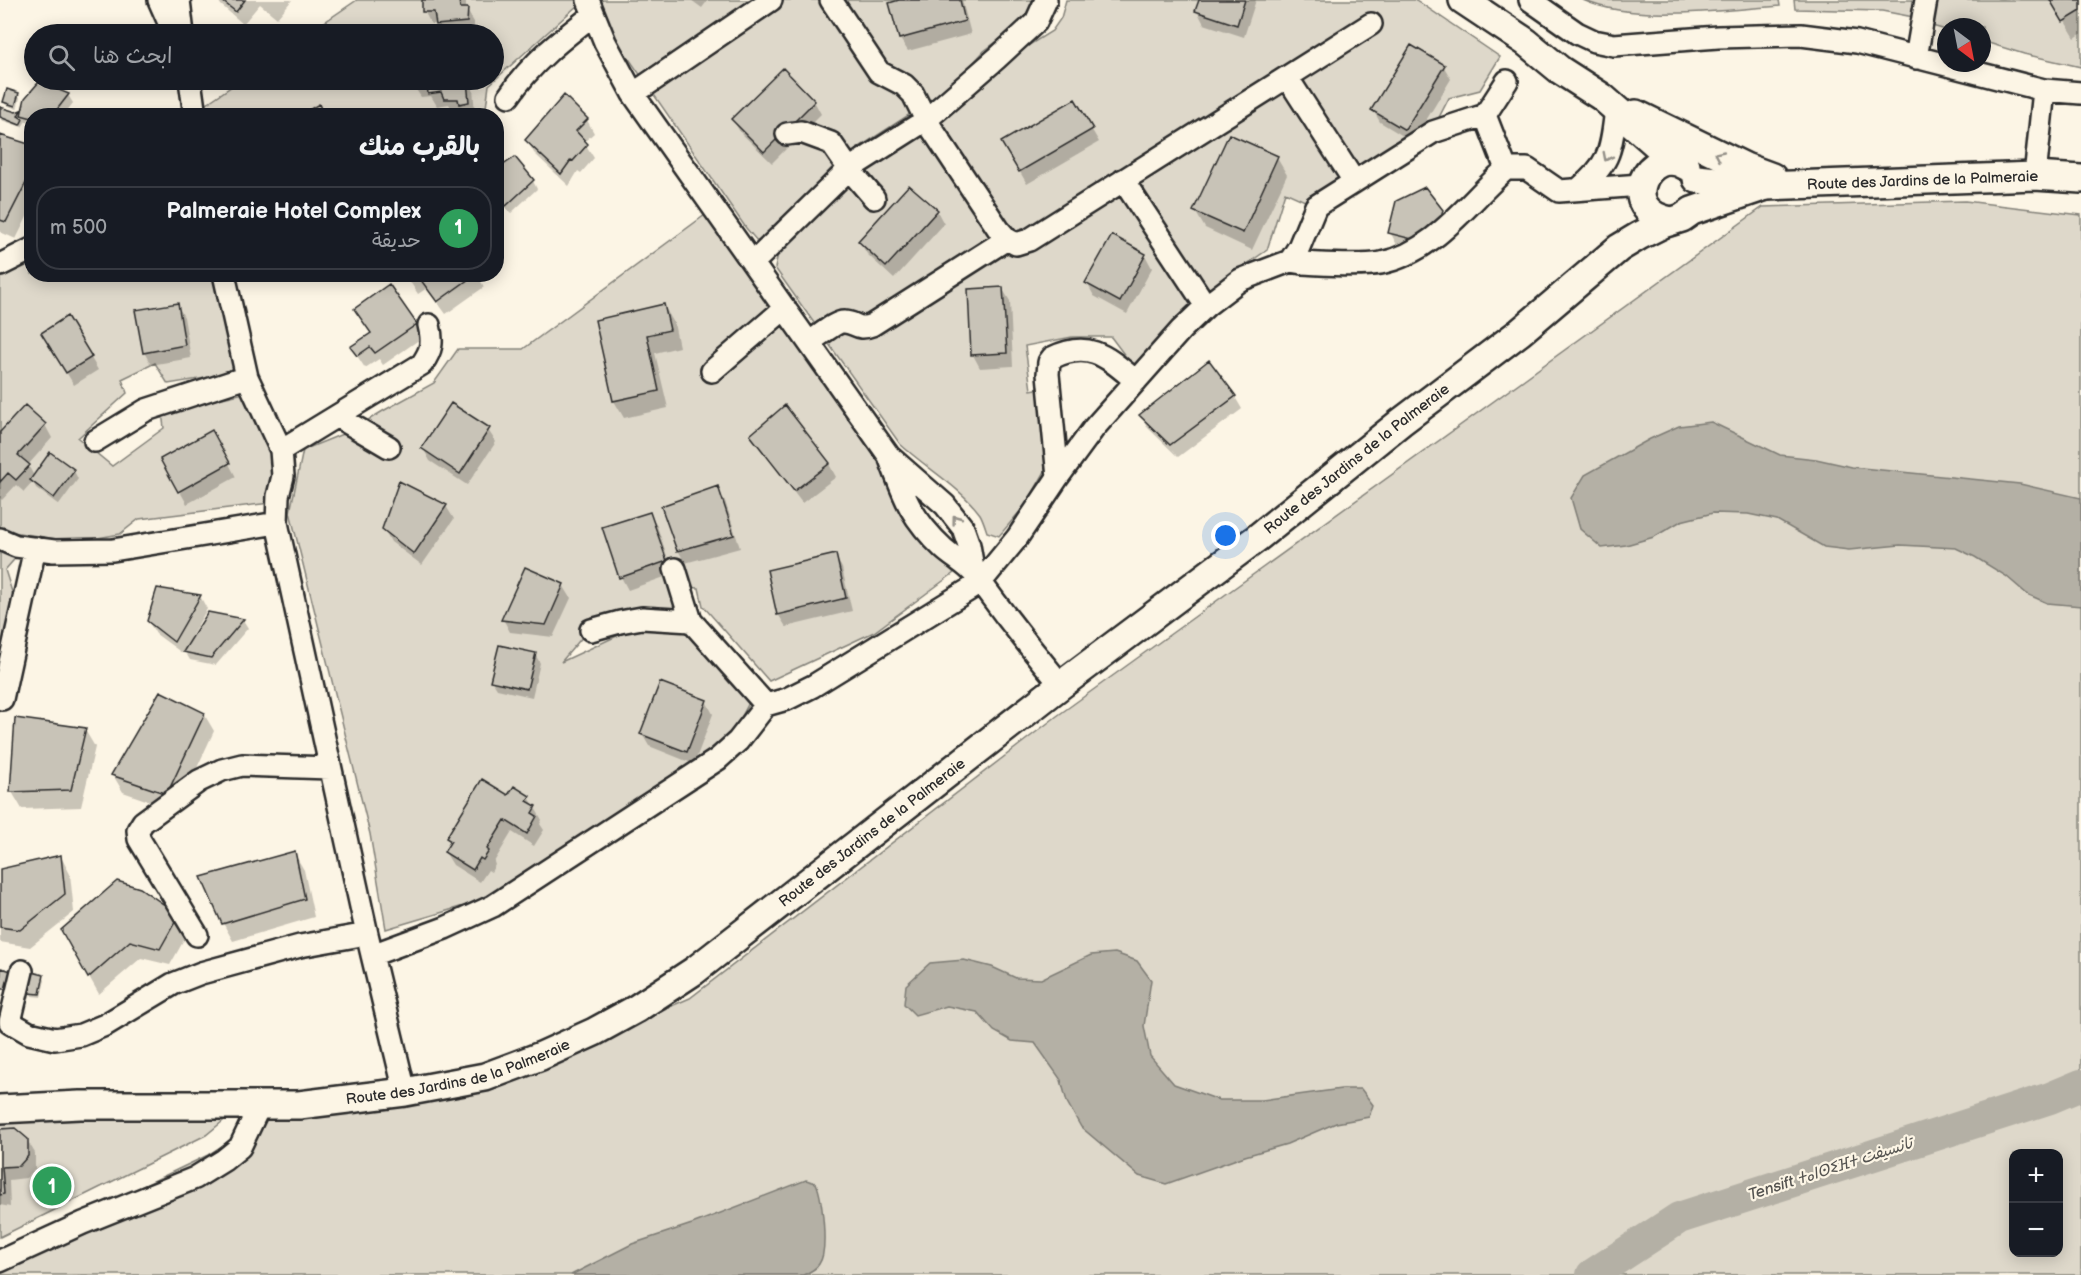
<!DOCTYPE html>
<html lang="ar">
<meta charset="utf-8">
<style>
:root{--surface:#171b24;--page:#20242c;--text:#f1f3f6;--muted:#9ea1a6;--line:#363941;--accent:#d93025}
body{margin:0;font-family:"Balsamiq Sans","Playpen Sans Arabic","Noto Sans Tifinagh",sans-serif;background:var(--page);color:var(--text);direction:rtl}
.controls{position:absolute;right:18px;bottom:18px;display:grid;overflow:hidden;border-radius:12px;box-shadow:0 3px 15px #0003}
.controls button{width:54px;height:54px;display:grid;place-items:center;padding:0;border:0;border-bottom:2px solid var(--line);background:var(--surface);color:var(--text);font:30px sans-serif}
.compass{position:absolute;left:1937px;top:18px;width:54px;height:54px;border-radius:50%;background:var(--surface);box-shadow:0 3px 15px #0003;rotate:148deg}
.you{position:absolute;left:1226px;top:536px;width:21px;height:21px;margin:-15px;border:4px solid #fff;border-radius:50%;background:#1a73e8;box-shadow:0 0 0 9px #1a73e833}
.badge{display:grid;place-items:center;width:39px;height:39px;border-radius:50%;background:var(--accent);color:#fff;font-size:20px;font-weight:700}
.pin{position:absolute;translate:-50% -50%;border:3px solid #fff;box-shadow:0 2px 6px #0006}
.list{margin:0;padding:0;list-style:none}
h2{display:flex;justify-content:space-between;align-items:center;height:78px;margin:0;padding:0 24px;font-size:26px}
h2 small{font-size:20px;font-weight:400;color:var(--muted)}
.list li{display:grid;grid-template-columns:39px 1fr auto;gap:18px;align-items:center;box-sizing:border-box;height:84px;margin:0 12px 12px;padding:0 12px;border:2px solid var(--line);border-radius:24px}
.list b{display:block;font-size:22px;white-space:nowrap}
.list p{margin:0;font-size:20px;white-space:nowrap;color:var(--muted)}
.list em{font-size:20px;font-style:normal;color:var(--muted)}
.icon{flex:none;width:33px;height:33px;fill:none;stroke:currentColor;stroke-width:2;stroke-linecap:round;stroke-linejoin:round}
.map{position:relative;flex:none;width:2081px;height:1275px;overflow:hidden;direction:ltr}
.search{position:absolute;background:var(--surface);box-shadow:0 3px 15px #0003;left:24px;top:24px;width:480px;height:66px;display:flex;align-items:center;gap:15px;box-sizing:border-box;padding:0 21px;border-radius:33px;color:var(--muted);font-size:22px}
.panel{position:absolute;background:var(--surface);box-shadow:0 3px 15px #0003;left:24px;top:108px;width:480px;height:174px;border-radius:24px;direction:rtl}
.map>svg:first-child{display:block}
.green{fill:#ded8ca;stroke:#84827a;stroke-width:1.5;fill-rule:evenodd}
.water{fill:#b4b0a5;stroke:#7d7b74;stroke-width:1.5}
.shadow{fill:#0003}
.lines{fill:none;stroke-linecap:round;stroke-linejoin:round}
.river{stroke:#b4b0a5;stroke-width:32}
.building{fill:#c8c3b7;stroke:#2b2b2b;stroke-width:1.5}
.minor-casing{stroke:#2b2b2b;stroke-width:26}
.tertiary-casing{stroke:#2b2b2b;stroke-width:32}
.minor{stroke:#fcf5e5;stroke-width:21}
.tertiary{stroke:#fcf5e5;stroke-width:27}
.oneway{stroke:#949088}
.labels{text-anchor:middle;stroke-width:4.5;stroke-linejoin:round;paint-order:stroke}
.street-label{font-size:15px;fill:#2b2b2b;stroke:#fcf5e5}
.water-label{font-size:16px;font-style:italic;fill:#545350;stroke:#fcf5e5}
</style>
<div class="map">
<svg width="2081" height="1275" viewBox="0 0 2081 1275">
<rect width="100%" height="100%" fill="#fcf5e5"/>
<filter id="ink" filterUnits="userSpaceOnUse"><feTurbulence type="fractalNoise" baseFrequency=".0167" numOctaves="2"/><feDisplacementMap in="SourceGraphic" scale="12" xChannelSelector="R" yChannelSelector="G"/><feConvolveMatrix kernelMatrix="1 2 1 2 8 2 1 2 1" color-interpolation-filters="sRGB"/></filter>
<g filter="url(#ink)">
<!-- green -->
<path class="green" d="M 357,0 L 575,0 L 579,4 L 489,85 L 485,115 L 202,116 L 200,108 L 241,80 L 494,80 L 494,34 L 307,34 Z
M 598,0 L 1041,0 L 1032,20 L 1000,39 L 984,51 L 950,88 L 838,161 L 763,244 L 757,241 L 746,228 L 614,37 Z
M 1066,0 L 1416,0 L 1500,57 L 1480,90 L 1449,98 L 1433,129 L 1316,206 L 1285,192 L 1267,250 L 1200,297 L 1135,369 L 1111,337 L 1072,337 L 1025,346 L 1031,390 L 1043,388 L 1048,466 L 1027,503 L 999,536 L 987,532 C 985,526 983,519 980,514 C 959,486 926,468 900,444 L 775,268 L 778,253 L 828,199 L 956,108 L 977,84 L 1002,62 L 1052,31 L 1061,18 Z
M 1583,0 L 1779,0 L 1780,6 C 1724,10 1633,23 1583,0 Z
M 1794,0 L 1922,0 L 1919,18 L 1882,11 L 1795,9 Z
M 1936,0 L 2081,0 L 2081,67 L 2024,54 L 1982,41 L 1982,27 L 1946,27 L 1946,30 L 1932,26 Z
M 1965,201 L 2081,215 L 2081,1275 L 0,1275 L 0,1254 L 208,1155 L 270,1115 L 484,1087 L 690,998 L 1057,716 L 1763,207 ZM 2014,1154 L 2058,1154 L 2058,1252 L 2014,1252 Z
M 705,215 L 784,319 L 888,467 L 893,497 L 907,523 L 954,573 L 874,632 L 769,681 L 703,606 L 699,588 L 670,586 L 679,615 L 597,620 L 561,662 L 634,628 L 688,624 L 752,697 L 725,748 L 487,899 L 386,929 L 370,834 L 290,512 L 303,450 L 350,431 L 383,411 L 434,383 L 458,349 L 523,349 Z
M 31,257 L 32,274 L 218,275 L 237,373 L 168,384 L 155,363 L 122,379 L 127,393 L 78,438 L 112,466 L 164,428 L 162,412 L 244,393 L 277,453 L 270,503 L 139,519 L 120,534 L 75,542 L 0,530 L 0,273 Z
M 0,548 L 19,554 L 5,570 L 13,595 L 0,670 Z
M 234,1112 L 206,1135 L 0,1237 L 0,1123 L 57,1117 Z"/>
<!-- water -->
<path class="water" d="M 1711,422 L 1780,455 L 1816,459 L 1852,467 L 2020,484 L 2081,498 L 2081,606 L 2047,603 L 2027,594 L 2006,576 L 1975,557 L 1956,548 L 1900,545 L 1849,550 L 1824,547 L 1777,520 L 1748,514 L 1713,513 L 1681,521 L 1654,537 L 1626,545 L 1602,548 L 1580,529 L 1571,498 L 1585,475 L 1650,439 L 1679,426 Z
M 1115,953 L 1137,961 L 1151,980 L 1144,1026 L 1150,1056 L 1174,1084 L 1219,1100 L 1262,1100 L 1341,1089 L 1361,1089 L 1373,1105 L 1369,1117 L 1336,1123 L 1287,1144 L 1245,1156 L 1166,1184 L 1139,1176 L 1081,1127 L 1067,1102 L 1061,1080 L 1035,1043 L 1012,1041 L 994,1031 L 977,1012 L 947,1006 L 915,1015 L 904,1004 L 906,985 L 930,963 L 964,960 L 992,967 L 1016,978 L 1041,979 L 1091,955 Z
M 806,1180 L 816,1183 C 822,1197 829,1251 819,1264 C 816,1269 808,1273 803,1275 L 571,1275 L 632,1244 L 692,1224 Z"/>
<!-- shadow -->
<path class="shadow" d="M 218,0 L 292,0 L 277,18 L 260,4 L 243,24 L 221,5 Z
M 423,0 L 466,0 L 466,9 L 474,22 L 474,34 L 444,34 L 438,24 L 431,24 L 424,11 Z
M 691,0 L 708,0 L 702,8 Z
M 905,0 L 962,0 L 971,34 L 908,51 L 900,39 Z
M 1200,0 L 1256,0 L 1244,37 L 1204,24 L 1197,11 Z
M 2052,0 L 2081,0 L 2081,34 L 2075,38 Z
M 1444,67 L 1451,79 L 1413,142 L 1380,122 L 1373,110 Z
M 413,80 L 481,80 L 481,85 L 473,87 L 475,115 L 467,116 L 465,112 L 453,111 L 449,104 L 437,106 L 431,96 L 421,97 L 413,85 Z
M 39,84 L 68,95 L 73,103 L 63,116 L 32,116 L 32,124 L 26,121 L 22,127 L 1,120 L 0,112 L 16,114 L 21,110 L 23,113 Z
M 18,94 L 20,98 L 17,109 L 6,105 L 4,102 Z
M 814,101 L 821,114 L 772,163 L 740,132 L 733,120 Z
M 1075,101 L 1099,142 L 1027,184 L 1003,143 Z
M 587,120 L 594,133 L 584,142 L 594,158 L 581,173 L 578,171 L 569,186 L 534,153 L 527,140 Z
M 0,136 L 32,147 L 32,207 L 16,239 L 0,232 Z
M 1277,158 L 1287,175 L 1252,250 L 1205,228 L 1195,211 Z
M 496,172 L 533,181 L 537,189 L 511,213 L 496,198 Z
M 937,211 L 944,224 L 894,279 L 867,254 L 860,242 Z
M 1441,211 L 1449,224 L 1442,246 L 1428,253 L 1397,245 L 1390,232 Z
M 1145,255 L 1152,268 L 1127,314 L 1094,296 L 1087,283 Z
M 405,274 L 477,274 L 484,287 L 446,314 L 427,288 L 418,294 Z
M 1002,288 L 1010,301 L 1013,366 L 980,368 L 973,355 Z
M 177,304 L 184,317 L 191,358 L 151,365 L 144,352 Z
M 664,306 L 674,323 L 679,347 L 655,353 L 668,408 L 624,418 L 614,401 L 596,321 Z
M 356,310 L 416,324 L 423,337 L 383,365 L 379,359 L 365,368 L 352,348 L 371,334 Z
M 50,346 L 91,358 L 98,370 L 74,385 Z
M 1235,397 L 1242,409 L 1178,457 L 1148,428 L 1141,416 Z
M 25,407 L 45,425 L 52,438 L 28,465 L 34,476 L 74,471 L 78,479 L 59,505 L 36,488 L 33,482 L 24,492 L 16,485 L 2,500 L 0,498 L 0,434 Z
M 785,407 L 829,464 L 836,477 L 802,503 L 760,448 L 752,435 Z
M 488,430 L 496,442 L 467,485 L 430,461 L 423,448 Z
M 212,432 L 236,477 L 187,504 L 162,460 Z
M 400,483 L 446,506 L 454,519 L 422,565 L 391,542 L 384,529 Z
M 717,488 L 725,501 L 740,548 L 685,563 L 678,550 Z
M 649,514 L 657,526 L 673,574 L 628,590 L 621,577 Z
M 835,556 L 842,568 L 852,611 L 786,627 L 778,614 Z
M 563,585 L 571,598 L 553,637 L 510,632 L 503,619 Z
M 200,596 L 207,609 L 191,637 L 193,638 L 209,614 L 243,620 L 248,628 L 216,665 L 190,660 L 184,650 L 182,653 L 156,634 L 148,621 Z
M 535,654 L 540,663 L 532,697 L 497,689 L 492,681 Z
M 706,701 L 713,714 L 694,764 L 649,746 L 642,734 Z
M 204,714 L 214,731 L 177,811 L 123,792 L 113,775 Z
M 85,730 L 95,747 L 81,807 L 22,809 L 12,792 Z
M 509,797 L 529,797 L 542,820 L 540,824 L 544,830 L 534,846 L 512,832 L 494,862 L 495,865 L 491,872 L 488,870 L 480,882 L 453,865 L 445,852 L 451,844 L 447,838 Z
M 294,853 L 304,870 L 314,917 L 233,941 L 223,923 Z
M 61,857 L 70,874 L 74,912 L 30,947 L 0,942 L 0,870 Z
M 178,916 L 188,933 L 170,965 L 141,958 L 99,994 L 63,931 Z
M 43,976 L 45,980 L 41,997 L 32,996 L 30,992 Z
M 0,1130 L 27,1140 L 35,1153 L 35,1169 L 26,1178 L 9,1180 L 10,1207 L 0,1205 Z"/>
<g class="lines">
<!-- river -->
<path class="river" d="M 1592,1275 L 1679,1218 L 2050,1098 L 2081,1085"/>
</g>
<!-- building -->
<path class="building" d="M 221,0 L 245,0 L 236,12 Z
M 422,0 L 459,0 L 460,8 L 468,8 L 467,22 L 436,25 L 434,12 L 422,12 Z
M 899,0 L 960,0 L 965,21 L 899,39 L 889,3 Z
M 1199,0 L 1245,0 L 1237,25 L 1195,11 Z
M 2050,0 L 2081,0 L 2081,11 L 2063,22 Z
M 1411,45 L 1445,65 L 1405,130 L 1371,110 Z
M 783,68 L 815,101 L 764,152 L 731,119 Z
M 412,80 L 467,80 L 469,102 L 459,104 L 458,99 L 444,99 L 441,92 L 428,94 L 427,84 L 412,85 Z
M 39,82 L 69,94 L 52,116 L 32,116 L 32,118 L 21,115 L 25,98 Z
M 7,89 L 19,93 L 15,106 L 3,102 Z
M 564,95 L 588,119 L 576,131 L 588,144 L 573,161 L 571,160 L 561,174 L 525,140 Z
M 1075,99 L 1093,129 L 1019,172 L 1001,142 Z
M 319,104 L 324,116 L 298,116 Z
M 0,107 L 16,112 L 21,110 L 18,116 L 23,119 L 20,125 L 0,117 Z
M 1229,134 L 1278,156 L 1243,233 L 1193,211 Z
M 0,135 L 32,145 L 32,171 L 6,222 L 0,220 Z
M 515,157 L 534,180 L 506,206 L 496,197 L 496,170 Z
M 909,185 L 938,210 L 886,267 L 858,241 Z
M 1425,187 L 1443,210 L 1435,233 L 1420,241 L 1388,233 L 1396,201 Z
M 1112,235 L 1146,254 L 1120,302 L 1085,283 Z
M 404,274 L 476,274 L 437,302 L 418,276 L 410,282 Z
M 389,284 L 417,324 L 375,353 L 370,347 L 357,356 L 350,347 L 371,333 L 354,309 Z
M 1003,287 L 1007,353 L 971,355 L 968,289 Z
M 178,303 L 185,345 L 143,353 L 135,310 Z
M 664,304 L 670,330 L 647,335 L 659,391 L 613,401 L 595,320 Z
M 67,316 L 92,357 L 66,373 L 41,333 Z
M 1209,360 L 1236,396 L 1170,445 L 1139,415 Z
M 451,403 L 490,428 L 460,474 L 421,448 Z
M 25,405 L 46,424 L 18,455 L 30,465 L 16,480 L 8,473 L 0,482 L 0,432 Z
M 785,405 L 830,463 L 794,491 L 750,435 Z
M 212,430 L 230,463 L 178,492 L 160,459 Z
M 50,452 L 75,470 L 54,498 L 30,480 Z
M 399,481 L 447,505 L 414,554 L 382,529 Z
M 718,486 L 734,535 L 677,551 L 661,506 Z
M 650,512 L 667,561 L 619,578 L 602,527 Z
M 836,554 L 846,598 L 777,615 L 767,570 Z
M 525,567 L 564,584 L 546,625 L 501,620 Z
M 157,588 L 201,595 L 174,642 L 147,621 Z
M 208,612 L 244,619 L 211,658 L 183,652 Z
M 499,645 L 536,653 L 527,689 L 490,681 Z
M 660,682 L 707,700 L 687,752 L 640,734 Z
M 160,691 L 205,713 L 167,794 L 111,775 Z
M 15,718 L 86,728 L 71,790 L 10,792 Z
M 482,779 L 508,795 L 514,786 L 530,796 L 527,801 L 536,806 L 532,813 L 537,816 L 527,834 L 505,820 L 487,849 L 489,851 L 483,860 L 480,858 L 473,870 L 444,852 L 451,841 L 446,838 Z
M 295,851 L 305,899 L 222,924 L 201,877 Z
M 61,855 L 65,894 L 20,930 L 0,927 L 0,869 Z
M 117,881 L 140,888 L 179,915 L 160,949 L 130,941 L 88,978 L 61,930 Z
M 1,968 L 15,972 L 7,989 L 0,989 Z
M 32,972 L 44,975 L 40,994 L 28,993 Z
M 15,1128 L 28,1139 L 28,1156 L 19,1166 L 2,1167 L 4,1194 L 0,1195 L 0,1129 Z"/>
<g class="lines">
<defs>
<path id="minor" d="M 159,0 L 174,34
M 179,0 L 183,34
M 588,0 L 605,42 L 633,94 L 889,456 L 945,505 L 963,528 L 969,545 L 974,574
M 831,0 L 879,72 L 904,85 L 913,94 L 926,120 L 999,230 L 1007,239 L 1016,244 L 1029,240 L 1371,24
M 1530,0 L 1577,33 L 1594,41 L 1614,45 L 1718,37 L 1801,35 L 1857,42 L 2044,90 L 2081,93
M 1916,58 L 1926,0
M 1287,77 L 1354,181
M 190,80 L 195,116
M 633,94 L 771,0
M 509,96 C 531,63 562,39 593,15
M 1485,115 L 1507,81
M 787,134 L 801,132 L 831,143 L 849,169 L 874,198
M 2035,176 L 2044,90
M 1123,180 L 1206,306
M 1580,188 C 1608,164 1611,153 1615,117
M 1290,261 L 1299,247 L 1316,206 L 1433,132 L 1485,115 L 1506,169
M 753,263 L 849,169 L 926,120 L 997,58 L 1036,22 L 1046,0
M 0,265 L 32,249
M 224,274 L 247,377 L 281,450 L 283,476 L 278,496 L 277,523 L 367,934 L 405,1092
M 809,342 C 817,338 836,321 844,322 C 856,322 857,331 872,325 L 1007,239
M 712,371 L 785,308
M 338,417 L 389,447
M 95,441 L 146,410 L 247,377
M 281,450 L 422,364 C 432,350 433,342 429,325
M 890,459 C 905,500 912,519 944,549 C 954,558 968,565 976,576 C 1003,613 1031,649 1061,685
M 1058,477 L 1048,374 L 1049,362 L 1052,358 C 1090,339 1108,358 1136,381
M 0,539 L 16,546 L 54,551 L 113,550 L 277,523
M 675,569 L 691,621 L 766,705
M 591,630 L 620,622 L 642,618 L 691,621
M 2,699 L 35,548
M 197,935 L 139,839 L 138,830 L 143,822 L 199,781 L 222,770 L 242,765 L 330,768
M 372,955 L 445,928 L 493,906 L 718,759 L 738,741 L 766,705 L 787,699 L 813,686 L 980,583 L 1017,538 L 1058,477 L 1094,428 L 1181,330 L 1206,306 L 1240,280 L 1290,261 L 1302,263 C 1325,264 1359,267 1381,263 C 1435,252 1467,203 1506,169 L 1527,169 L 1559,191 L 1641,185
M 22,971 L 10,1022 L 29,1033 L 55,1039 L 81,1035 L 105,1025 L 173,984 L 201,973 L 300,946 L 367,934
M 0,1261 L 83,1223 L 195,1178 L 224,1160 L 240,1147 L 260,1105"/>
<g id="tertiary">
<path d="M 1463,0 L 1526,42 L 1560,70 L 1602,97 L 1658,146 L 1670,161"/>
<path d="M 1636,114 L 1745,167 L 1772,177"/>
<path id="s1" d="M 1697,179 L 1766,186 L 2035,176 L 2081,179"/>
<path d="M 1671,221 C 1614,211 1649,142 1686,166"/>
<path id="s2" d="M 0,1109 L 80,1105 L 299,1105 L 405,1092 L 485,1077 L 541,1056 L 594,1032 L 636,1009 L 694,971 L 1061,685 L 1257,538 L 1401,422 L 1520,332 L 1619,248 L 1639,236 L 1663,224 L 1682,218 L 1692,211 L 1766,186"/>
</g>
</defs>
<!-- minor casing -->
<use href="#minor" class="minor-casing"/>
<!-- tertiary casing -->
<use href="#tertiary" class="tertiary-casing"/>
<!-- minor -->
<use href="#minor" class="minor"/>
<!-- tertiary -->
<use href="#tertiary" class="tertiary"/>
</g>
<!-- one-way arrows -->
<defs><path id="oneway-chevron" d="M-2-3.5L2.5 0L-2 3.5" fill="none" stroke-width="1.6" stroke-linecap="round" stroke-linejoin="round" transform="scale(1.5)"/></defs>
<g class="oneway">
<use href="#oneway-chevron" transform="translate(1719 155) rotate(-155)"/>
<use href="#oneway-chevron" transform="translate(1607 157) rotate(117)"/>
<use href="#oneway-chevron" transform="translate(956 519) rotate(-127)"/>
</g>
</g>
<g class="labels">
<!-- street labels -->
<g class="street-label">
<text dy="5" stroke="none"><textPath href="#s1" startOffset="226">Route des Jardins de la Palmeraie</textPath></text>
<text dy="5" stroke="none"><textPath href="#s2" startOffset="1560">Route des Jardins de la Palmeraie</textPath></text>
<text dy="5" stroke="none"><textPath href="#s2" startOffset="948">Route des Jardins de la Palmeraie</textPath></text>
<text dy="5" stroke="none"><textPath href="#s2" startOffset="462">Route des Jardins de la Palmeraie</textPath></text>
</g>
<!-- water labels -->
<g class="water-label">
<text transform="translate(1830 1168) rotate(-18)" y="6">Tensift ⵜⴰⵏⵙⵉⴼⵜ تانسيفت</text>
</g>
</g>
</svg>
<div class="controls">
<button>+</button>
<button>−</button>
</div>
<svg class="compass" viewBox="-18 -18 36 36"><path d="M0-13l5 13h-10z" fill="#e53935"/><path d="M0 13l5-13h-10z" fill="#9ea1a6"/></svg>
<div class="you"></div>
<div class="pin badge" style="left:52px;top:1186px;background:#2e9e5b">1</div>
<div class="search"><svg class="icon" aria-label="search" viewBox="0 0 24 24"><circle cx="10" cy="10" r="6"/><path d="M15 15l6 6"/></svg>ابحث هنا</div>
<section class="panel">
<h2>بالقرب منك<small></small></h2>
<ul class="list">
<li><span class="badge" style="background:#2e9e5b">1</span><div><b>Palmeraie Hotel Complex</b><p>حديقة</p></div><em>500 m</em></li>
</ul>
</section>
</div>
